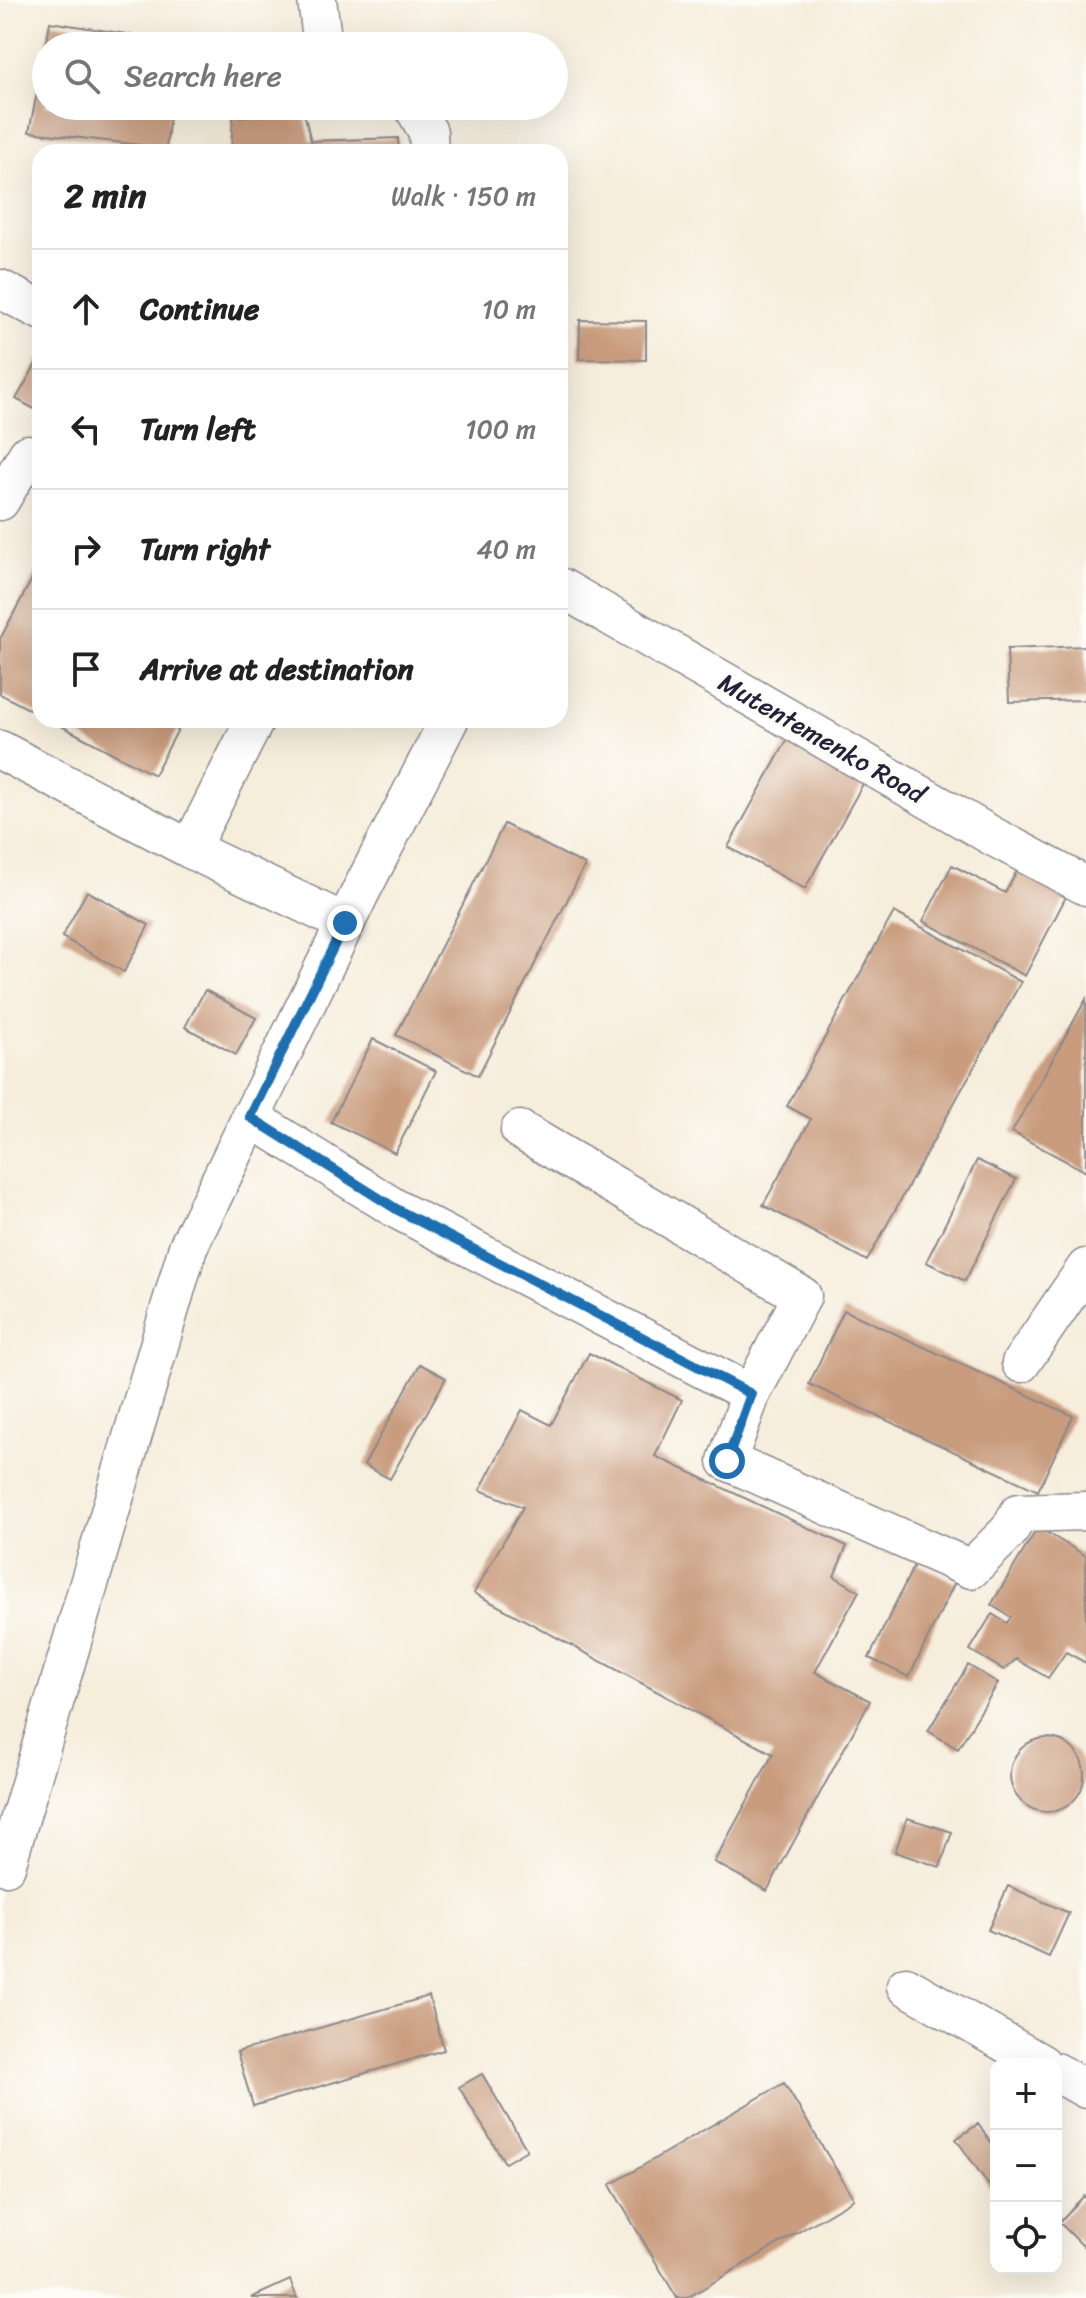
<!DOCTYPE html>
<meta charset="utf-8">
<style>
:root{--surface:#fff;--page:#f6f6f6;--text:#222;--muted:#767676;--line:#e0e0e0}
body{margin:0;font-family:Sriracha,sans-serif;background:var(--page);color:var(--text)}
.controls{position:absolute;right:24px;bottom:24px;display:grid;overflow:hidden;border-radius:16px;box-shadow:0 8px 32px #0002}
.controls button{width:72px;height:72px;display:grid;place-items:center;padding:0;border:0;border-bottom:2px solid var(--line);background:var(--surface);color:var(--text);font:40px sans-serif}
.stop{position:absolute;width:24px;height:24px;margin:-18px;border:6px solid #1f6fb2;border-radius:50%;background:#fff}
.stop.end{background:#1f6fb2;border-color:#fff;box-shadow:0 2px 8px #0008}
.list{margin:0;padding:0;list-style:none}
h2{display:flex;justify-content:space-between;align-items:center;height:104px;margin:0;padding:0 32px;font-size:34px}
h2 small{font-size:26px;font-weight:400;color:var(--muted)}
.list li{display:grid;grid-template-columns:52px 1fr auto;gap:24px;align-items:center;box-sizing:border-box;height:120px;padding:0 32px;border-top:2px solid var(--line)}
.list b{display:block;font-size:30px;white-space:nowrap}
.list em{font-size:26px;font-style:normal;color:var(--muted)}
.icon{flex:none;width:44px;height:44px;fill:none;stroke:currentColor;stroke-width:2;stroke-linecap:round;stroke-linejoin:round}
.map{position:relative;flex:none;width:1086px;height:2298px;overflow:hidden}
.search{position:absolute;background:var(--surface);box-shadow:0 8px 32px #0002;left:32px;top:32px;width:536px;height:88px;display:flex;align-items:center;gap:20px;box-sizing:border-box;padding:0 28px;border-radius:44px;color:var(--muted);font-size:30px}
.panel{position:absolute;background:var(--surface);box-shadow:0 8px 32px #0002;left:32px;top:144px;width:536px;height:584px;border-radius:24px}
.map>svg:first-child{display:block}
.building{fill:#c99c7e}
.lines{fill:none;stroke-linecap:round;stroke-linejoin:round}
.minor-casing{stroke:#8c888b;stroke-width:41}
.minor{stroke:#fff;stroke-width:38}
.route{stroke:#1f6fb2;stroke-width:10}
.labels{text-anchor:middle;stroke-width:6;stroke-linejoin:round;paint-order:stroke}
.street-label{font-size:26px;fill:#22223b;stroke:#fdfcf7}
</style>
<div class="map">
<svg width="1086" height="2298" viewBox="0 0 1086 2298">
<rect width="100%" height="100%" fill="#fdfcf7"/>
<filter id="ink" filterUnits="userSpaceOnUse"><feTurbulence type="fractalNoise" baseFrequency=".0125" numOctaves="2"/><feDisplacementMap in="SourceGraphic" scale="16" xChannelSelector="R" yChannelSelector="G"/><feConvolveMatrix kernelMatrix="1 2 1 2 8 2 1 2 1" color-interpolation-filters="sRGB"/></filter>
<filter id="wash" filterUnits="userSpaceOnUse"><feTurbulence type="fractalNoise" baseFrequency=".006" numOctaves="4" result="noise"/><feDisplacementMap in="SourceGraphic" scale="32" xChannelSelector="R" yChannelSelector="G"/><feGaussianBlur stdDeviation="1.8" result="paint"/><feColorMatrix in="noise" values="0 0 0 0 0 0 0 0 0 0 0 0 0 0 0 0 0 1.4 0 .05"/><feComposite in="paint" operator="in"/></filter>
<g filter="url(#wash)">
<rect width="100%" height="100%" fill="#f6eddb"/>
<g id="blocks">
<!-- building -->
<path class="building" d="M 50,22 L 184,43 L 184,46 L 46,46 Z
M 45,53 L 46,106 L 171,106 L 166,148 L 29,132 Z
M 304,113 L 311,141 L 398,138 L 399,152 L 231,152 L 233,117 Z
M 580,320 L 646,321 L 646,360 L 579,359 Z
M 40,357 L 40,412 L 16,399 Z
M 40,564 L 40,715 L 0,694 L 0,639 Z
M 1086,646 L 1086,700 L 1009,702 L 1007,649 Z
M 50,720 L 183,720 L 154,775 Z
M 787,740 L 864,782 L 805,889 L 728,847 Z
M 504,824 L 585,865 L 478,1076 L 396,1035 Z
M 952,865 L 1005,893 L 1020,865 L 1069,891 L 1025,976 L 923,921 Z
M 87,891 L 149,925 L 124,972 L 62,937 Z
M 894,912 L 1021,982 L 867,1261 L 763,1205 L 811,1119 L 787,1106 Z
M 205,990 L 256,1018 L 236,1055 L 185,1027 Z
M 1086,999 L 1086,1172 L 1012,1132 Z
M 373,1039 L 436,1071 L 395,1153 L 331,1122 Z
M 977,1160 L 1016,1179 L 965,1281 L 926,1262 Z
M 844,1310 L 1073,1416 L 1038,1491 L 809,1384 Z
M 589,1353 L 682,1400 L 655,1456 L 847,1546 L 834,1576 L 859,1591 L 815,1672 L 870,1701 L 767,1891 L 714,1862 L 773,1754 L 474,1593 L 523,1507 L 480,1490 L 522,1410 L 551,1425 Z
M 420,1364 L 446,1378 L 390,1479 L 364,1465 Z
M 1038,1527 L 1086,1556 L 1086,1663 L 1066,1652 L 1048,1678 L 1016,1659 L 1004,1670 L 970,1650 L 992,1614 L 1007,1623 L 1011,1617 L 991,1605 Z
M 915,1563 L 955,1582 L 909,1677 L 869,1658 Z
M 968,1665 L 998,1683 L 958,1749 L 928,1731 Z
M1010 1775a37 37 0 1 1 74 0a37 37 0 1 1-74 0Z
M 907,1818 L 952,1832 L 940,1867 L 895,1852 Z
M 1008,1886 L 1069,1913 L 1049,1957 L 988,1930 Z
M 429,1996 L 444,2050 L 253,2106 L 237,2052 Z
M 482,2074 L 527,2150 L 505,2163 L 459,2087 Z
M 784,2083 L 854,2199 L 687,2298 L 677,2298 L 610,2185 Z
M 978,2124 L 996,2149 L 996,2190 L 993,2191 L 956,2139 Z
M 1084,2196 L 1086,2198 L 1086,2249 L 1059,2222 Z
M 290,2280 L 297,2298 L 251,2298 Z"/>
</g>
</g>
<g filter="url(#ink)">
<use href="#blocks" fill-opacity="0" stroke="#8c888b" stroke-width="2"/>
<g class="lines">
<defs>
<path id="minor" d="M 317,0 L 323,46
M 413,106 L 428,132 L 429,152
M 0,289 L 40,310
M 0,501 L 28,454
M 560,587 L 994,837 L 1086,886
M 255,720 L 190,849 L 345,923
M 0,750 L 190,849
M 250,1117 L 398,1210 L 751,1394 L 727,1461 L 971,1569 L 1009,1531 L 1019,1513 L 1086,1511
M 520,1130 L 802,1296 L 751,1394
M 1021,1363 L 1086,1268
M 6,1866 L 188,1247 L 361,891 L 449,720
M 906,1986 L 1042,2064
M 1056,2072 L 1086,2089"/>
</defs>
<!-- minor casing -->
<use href="#minor" class="minor-casing"/>
<!-- minor -->
<use href="#minor" class="minor"/>
</g>
</g>
<g class="lines" filter="url(#ink)">
<!-- route -->
<path class="route" d="M 345,923 L 250,1117 L 398,1210 L 751,1394 L 727,1461"/>
</g>
<g class="labels">
<!-- street labels -->
<g class="street-label">
<text transform="translate(822 738) rotate(30)" y="9">Mutentemenko Road</text>
</g>
</g>
</svg>
<div class="controls">
<button>+</button>
<button>−</button>
<button><svg class="icon" aria-label="locate" viewBox="0 0 24 24"><circle cx="12" cy="12" r="6"/><path d="M12 2v4M12 18v4M2 12h4M18 12h4"/></svg></button>
</div>
<div class="stop" style="left:727px;top:1461px"></div>
<div class="stop end" style="left:345px;top:923px"></div>
<div class="search"><svg class="icon" aria-label="search" viewBox="0 0 24 24"><circle cx="10" cy="10" r="6"/><path d="M15 15l6 6"/></svg>Search here</div>
<section class="panel">
<h2>2 min<small>Walk · 150 m</small></h2>
<ul class="list">
<li><svg class="icon" aria-label="ahead" viewBox="0 0 24 24"><path d="M12 20V5M6 11l6-6 6 6"/></svg><div><b>Continue</b></div><em>10 m</em></li>
<li><svg class="icon" aria-label="left" viewBox="0 0 24 24"><path d="M17 20v-9H6M10 6l-5 5 5 5"/></svg><div><b>Turn left</b></div><em>100 m</em></li>
<li><svg class="icon" aria-label="right" viewBox="0 0 24 24"><path d="M7 20v-9h11M14 6l5 5-5 5"/></svg><div><b>Turn right</b></div><em>40 m</em></li>
<li><svg class="icon" aria-label="arrive" viewBox="0 0 24 24"><path d="M6 21V4h12l-3 4 3 4H6"/></svg><div><b>Arrive at destination</b></div></li>
</ul>
</section>
</div>
